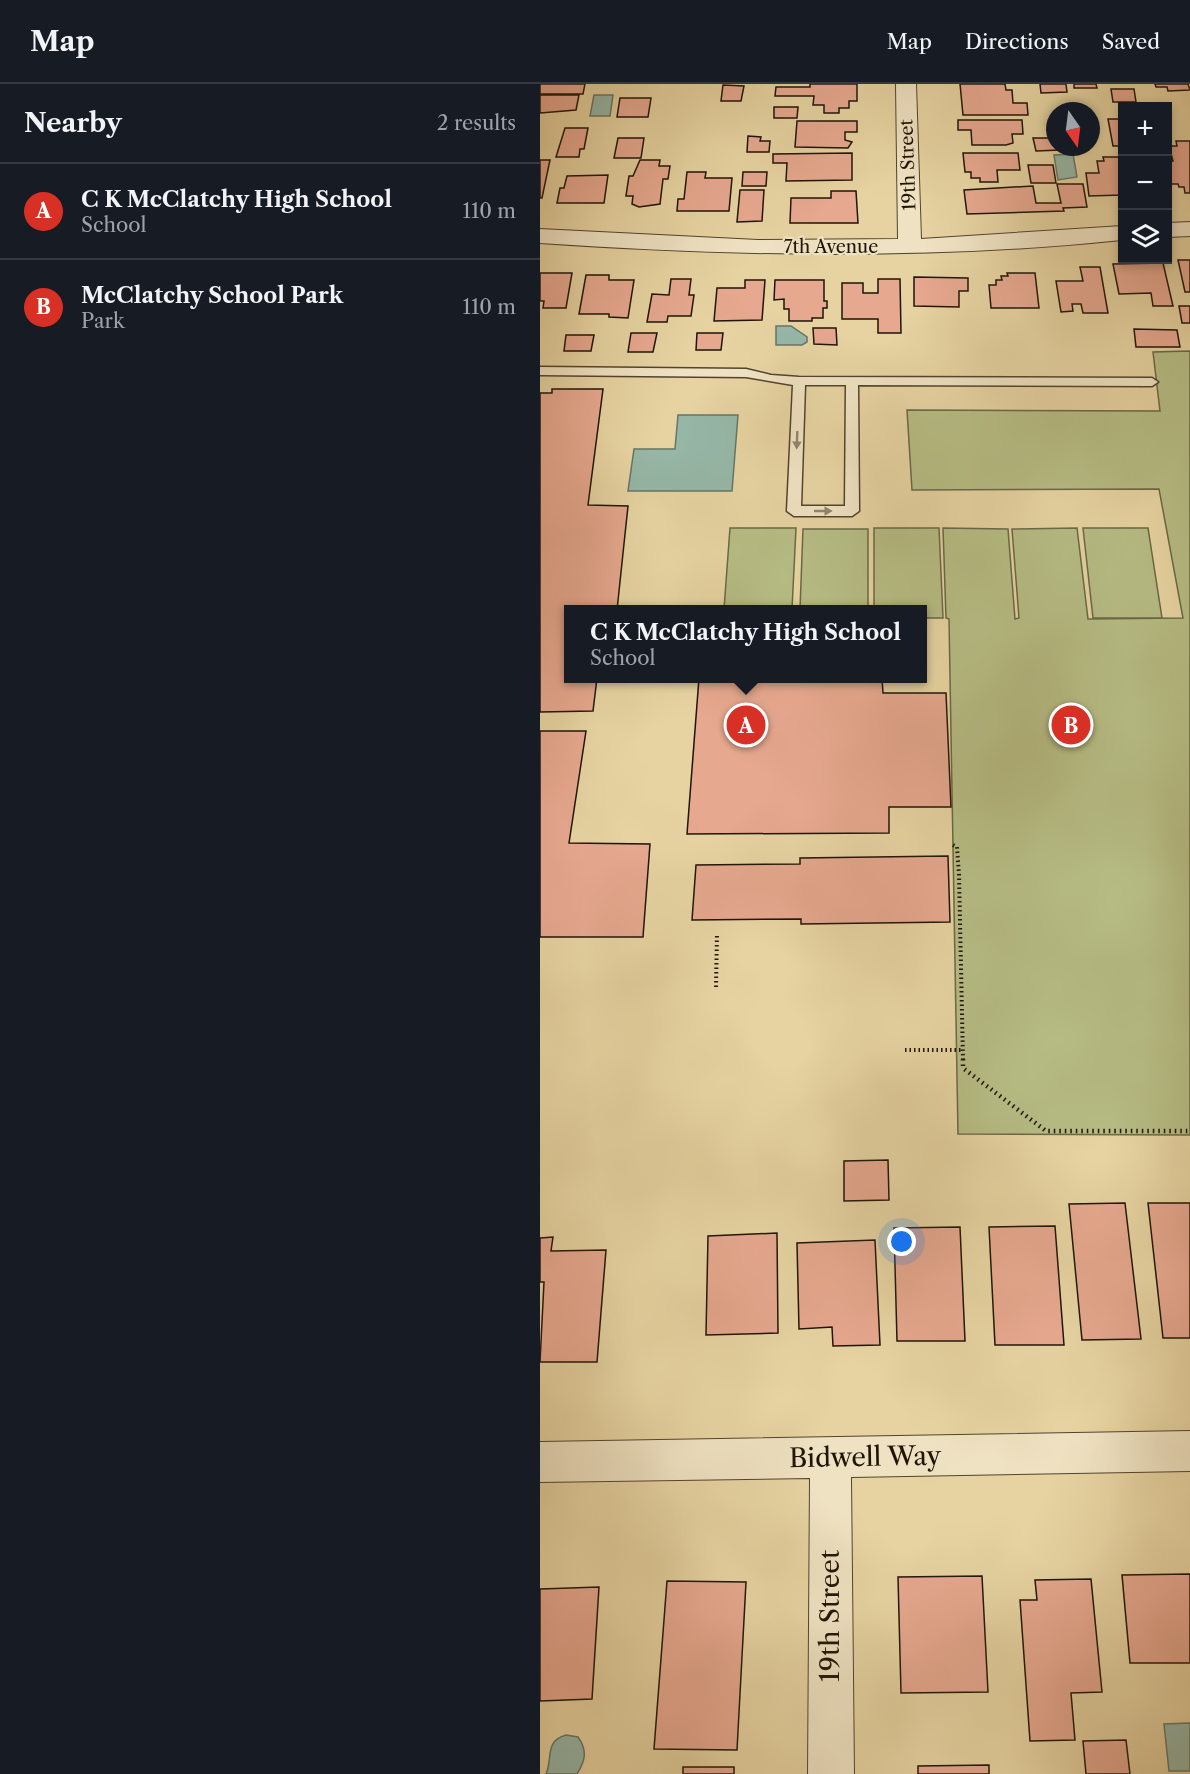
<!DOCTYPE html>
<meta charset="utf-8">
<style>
:root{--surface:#171b24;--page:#20242c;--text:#f1f3f6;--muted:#9ea1a6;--line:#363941;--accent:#d93025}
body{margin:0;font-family:"Libre Caslon Text",serif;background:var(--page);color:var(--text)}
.controls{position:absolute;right:18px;top:18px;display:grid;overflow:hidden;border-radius:0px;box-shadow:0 3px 9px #0003}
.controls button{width:54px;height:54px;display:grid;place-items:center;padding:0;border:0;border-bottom:2px solid var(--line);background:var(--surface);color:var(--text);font:30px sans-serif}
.compass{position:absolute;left:506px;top:18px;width:54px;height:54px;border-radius:50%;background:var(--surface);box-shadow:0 3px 9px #0003;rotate:166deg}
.you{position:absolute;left:362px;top:1158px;width:21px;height:21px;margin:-15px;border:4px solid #fff;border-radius:50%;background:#1a73e8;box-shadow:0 0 0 9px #1a73e833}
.badge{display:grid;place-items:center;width:39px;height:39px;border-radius:50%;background:var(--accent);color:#fff;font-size:20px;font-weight:700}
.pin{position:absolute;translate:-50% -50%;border:3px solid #fff;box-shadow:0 2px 6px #0006}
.popup{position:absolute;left:24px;top:521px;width:363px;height:78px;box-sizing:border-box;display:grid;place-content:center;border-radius:0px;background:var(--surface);filter:drop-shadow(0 2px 4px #0005);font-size:20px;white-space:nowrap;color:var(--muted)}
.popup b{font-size:22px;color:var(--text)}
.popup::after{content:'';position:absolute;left:50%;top:100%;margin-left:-12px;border:12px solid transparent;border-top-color:var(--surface)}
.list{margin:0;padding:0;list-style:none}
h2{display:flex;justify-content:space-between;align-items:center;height:78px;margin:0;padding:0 24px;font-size:26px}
h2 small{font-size:20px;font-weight:400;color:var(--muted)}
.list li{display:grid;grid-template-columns:39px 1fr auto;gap:18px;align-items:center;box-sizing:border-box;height:96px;padding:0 24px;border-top:2px solid var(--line)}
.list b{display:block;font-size:22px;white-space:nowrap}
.list p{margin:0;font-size:20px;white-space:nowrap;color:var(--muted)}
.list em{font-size:20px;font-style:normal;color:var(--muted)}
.icon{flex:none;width:33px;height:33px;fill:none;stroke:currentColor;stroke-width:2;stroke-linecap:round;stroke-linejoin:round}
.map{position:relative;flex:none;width:650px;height:1690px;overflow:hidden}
header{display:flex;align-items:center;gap:36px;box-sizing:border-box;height:84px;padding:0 30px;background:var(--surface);border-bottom:2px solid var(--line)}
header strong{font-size:28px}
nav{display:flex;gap:33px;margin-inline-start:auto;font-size:21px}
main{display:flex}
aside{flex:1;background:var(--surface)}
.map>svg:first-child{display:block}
.green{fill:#b6bc84;stroke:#6a6846;stroke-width:1.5}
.water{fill:#96b7a7;stroke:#667667;stroke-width:1.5}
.building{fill:#e6a88f;stroke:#1f1507;stroke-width:1.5}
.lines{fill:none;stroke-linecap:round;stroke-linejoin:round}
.service-casing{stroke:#51442e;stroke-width:3}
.minor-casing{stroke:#51442e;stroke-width:2}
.path-far1{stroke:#1f1507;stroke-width:4;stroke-dasharray:1.5 3;stroke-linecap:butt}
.path{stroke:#1f1507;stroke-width:4.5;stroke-dasharray:1.5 4;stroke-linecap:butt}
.service{fill:#efe2c2;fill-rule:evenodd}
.minor{fill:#efe2c2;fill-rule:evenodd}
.oneway{fill:#91866e}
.labels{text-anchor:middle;stroke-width:4.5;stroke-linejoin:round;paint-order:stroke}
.far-street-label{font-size:18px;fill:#1f1507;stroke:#efe2c2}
.near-street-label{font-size:26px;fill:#1f1507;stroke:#efe2c2}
</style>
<header>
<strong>Map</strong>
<nav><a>Map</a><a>Directions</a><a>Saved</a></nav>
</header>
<main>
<aside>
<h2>Nearby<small>2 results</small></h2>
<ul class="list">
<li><span class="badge">A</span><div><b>C K McClatchy High School</b><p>School</p></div><em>110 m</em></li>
<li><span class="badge">B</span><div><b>McClatchy School Park</b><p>Park</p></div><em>110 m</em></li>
</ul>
</aside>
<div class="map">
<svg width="650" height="1690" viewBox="0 0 650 1690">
<rect width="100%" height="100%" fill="#e6d3a1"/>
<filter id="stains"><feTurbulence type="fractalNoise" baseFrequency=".00333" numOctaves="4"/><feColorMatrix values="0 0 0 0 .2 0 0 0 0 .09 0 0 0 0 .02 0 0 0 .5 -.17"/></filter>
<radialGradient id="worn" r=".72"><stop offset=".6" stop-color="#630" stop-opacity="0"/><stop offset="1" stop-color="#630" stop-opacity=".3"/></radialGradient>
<!-- green -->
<path class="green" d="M 650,267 L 650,1051 L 418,1050 L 409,535 L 406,534 L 403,444 L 468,445 L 475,535 L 479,534 L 472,445 L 537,444 L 548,535 L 643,534 L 619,405 L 372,406 L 367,326 L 620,327 L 613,268 Z
M 190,444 L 256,444 L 252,525 L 184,525 Z
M 334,444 L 399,444 L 403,534 L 383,534 L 383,526 L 334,525 Z
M 543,444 L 608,444 L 622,534 L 553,534 Z
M 263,445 L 328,445 L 328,525 L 260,525 Z"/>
<!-- water -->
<path class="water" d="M 54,11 L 73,11 L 70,32 L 50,32 Z
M 533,70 L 537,93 L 518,96 L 514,71 Z
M 236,242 L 251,242 L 267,253 L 267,258 L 262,261 L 236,261 Z
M 138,331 L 198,331 L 192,407 L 88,407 L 94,365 L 135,365 Z
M 650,1639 L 650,1687 L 629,1687 L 624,1640 Z
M 26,1651 L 38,1653 C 48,1667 45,1677 37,1690 L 6,1690 C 13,1675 4,1657 26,1651 Z"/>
<!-- building -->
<path class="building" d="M 0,0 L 45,0 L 43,10 L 0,10 Z
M 270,0 L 317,0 L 317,17 L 309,17 L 309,24 L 299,24 L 299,29 L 284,29 L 284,21 L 273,21 L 274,12 L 235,12 L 236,3 L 270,3 Z
M 420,0 L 465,0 L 466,6 L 472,6 L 473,19 L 487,19 L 488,31 L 423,31 Z
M 500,0 L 526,0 L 527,8 L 501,9 Z
M 534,0 L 556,0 L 557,4 L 534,4 Z
M 615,0 L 648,0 L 650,6 L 628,7 L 627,3 L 616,3 Z
M 183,1 L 204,2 L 201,17 L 181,17 Z
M 571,5 L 594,5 L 596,18 L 573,18 Z
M 0,11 L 39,11 L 36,26 L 0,29 Z
M 80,14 L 111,14 L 108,33 L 77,33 Z
M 234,23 L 258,23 L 257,34 L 234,34 Z
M 568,35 L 582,35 L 582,62 L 573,62 Z
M 418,36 L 482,36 L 483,50 L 472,50 L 473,59 L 466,61 L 432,61 L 431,46 L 418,46 Z
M 257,37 L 317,37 L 317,48 L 305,48 L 305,56 L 312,58 L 308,64 L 255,63 Z
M 25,44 L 48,44 L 44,65 L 40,65 L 39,73 L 16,73 Z
M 208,52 L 221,53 L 220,57 L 230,57 L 229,68 L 207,68 Z
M 78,54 L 104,54 L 101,74 L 74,74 Z
M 493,54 L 515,54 L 515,63 L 519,66 L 496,67 Z
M 636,57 L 650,57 L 650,109 L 645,109 L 644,103 L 639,103 L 638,100 L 628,100 L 628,77 L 633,77 L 629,62 L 637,62 Z
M 312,69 L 312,96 L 246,97 L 247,79 L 233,79 L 233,70 Z
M 423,69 L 478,69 L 480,86 L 457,86 L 458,98 L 440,98 L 440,94 L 431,94 L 431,88 L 425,88 Z
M 563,73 L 582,73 L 582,111 L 549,112 L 546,89 L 559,89 L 557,77 L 564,77 Z
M 0,76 L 10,76 L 2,114 L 0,114 Z
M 100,76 L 120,76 L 119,82 L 130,82 L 128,95 L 123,95 L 120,120 L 99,123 L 92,120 L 93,112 L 86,112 L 89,92 L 93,92 Z
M 488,81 L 513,81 L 516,99 L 491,99 Z
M 147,88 L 166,88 L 165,94 L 192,94 L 189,127 L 137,127 L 138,115 L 144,115 Z
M 203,88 L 227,88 L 226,102 L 202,102 Z
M 68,91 L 64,119 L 17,119 L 20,104 L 24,104 L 27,92 Z
M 517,100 L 543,100 L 547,123 L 523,124 L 524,127 L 427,130 L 424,106 L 493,102 L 496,119 L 521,119 Z
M 200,106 L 224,106 L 222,137 L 197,138 Z
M 291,107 L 316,107 L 318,139 L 250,139 L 251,114 L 291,114 Z
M 638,176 L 650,176 L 650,208 L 645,208 Z
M 623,179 L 633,222 L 613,222 L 611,209 L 579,210 L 573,180 Z
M 540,183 L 560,183 L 568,229 L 543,229 L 541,220 L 532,220 L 533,227 L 521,228 L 516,197 L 543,197 Z
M 0,189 L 32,189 L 26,224 L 3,224 L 4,217 L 0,217 Z
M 467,189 L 495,189 L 499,224 L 451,224 L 449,201 L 456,201 L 456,196 L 462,196 L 461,192 L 468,192 Z
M 46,191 L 69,191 L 69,196 L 94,196 L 88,234 L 69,233 L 69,230 L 39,230 Z
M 374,193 L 428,194 L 428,207 L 419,207 L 419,223 L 374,222 Z
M 131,195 L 151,195 L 149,211 L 154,211 L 151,232 L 128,232 L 127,238 L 107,238 L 112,210 L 129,211 Z
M 338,195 L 360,195 L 361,249 L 338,249 L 338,235 L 302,235 L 302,199 L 323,199 L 323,209 L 338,209 Z
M 205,196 L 225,196 L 222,236 L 174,237 L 177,204 L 205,204 Z
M 235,196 L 284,196 L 284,217 L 287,217 L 287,224 L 283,224 L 283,234 L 272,234 L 272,237 L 249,237 L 249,225 L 244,225 L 244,215 L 234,216 Z
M 639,222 L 650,222 L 650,239 L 642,239 Z
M 273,244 L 296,244 L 297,261 L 274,260 Z
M 594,245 L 637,246 L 640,263 L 596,263 Z
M 91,249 L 117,249 L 113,268 L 88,268 Z
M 157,249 L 183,249 L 181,266 L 156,266 Z
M 26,251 L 54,251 L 51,267 L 24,267 Z
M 12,305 L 63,305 L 48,421 L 88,422 L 77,526 L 29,526 L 29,594 L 57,594 L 53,627 L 0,628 L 0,309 L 12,309 Z
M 159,594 L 342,594 L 343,609 L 406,609 L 411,723 L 349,723 L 349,749 L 147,750 Z
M 0,647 L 46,647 L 29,759 L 110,760 L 103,853 L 0,853 Z
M 408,772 L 410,838 L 261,840 L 261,835 L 152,836 L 156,781 L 260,780 L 260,774 Z
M 348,1076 L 349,1116 L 304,1117 L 304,1077 Z
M 585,1119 L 601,1255 L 542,1256 L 529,1120 Z
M 608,1119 L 650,1119 L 650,1254 L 623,1254 Z
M 515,1142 L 524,1261 L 455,1261 L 449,1143 Z
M 420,1143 L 425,1257 L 357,1257 L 354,1144 Z
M 237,1149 L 238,1249 L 166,1251 L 168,1152 Z
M 13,1153 L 11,1167 L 66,1166 L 57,1278 L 0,1278 L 4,1198 L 0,1198 L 0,1154 Z
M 335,1156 L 340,1261 L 293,1262 L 292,1243 L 259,1245 L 257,1159 Z
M 650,1490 L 650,1579 L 590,1579 L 582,1491 Z
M 442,1492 L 448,1608 L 361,1609 L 358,1493 Z
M 551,1495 L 562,1608 L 531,1609 L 535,1656 L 490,1657 L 480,1516 L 497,1516 L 495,1496 Z
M 127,1497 L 206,1498 L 197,1666 L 114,1665 Z
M 59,1503 L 52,1615 L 0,1617 L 0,1505 Z
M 586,1656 L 590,1690 L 546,1690 L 543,1657 Z
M 449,1681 L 449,1690 L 378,1690 L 378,1682 Z
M 143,1683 L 194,1683 L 194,1690 L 143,1690 Z"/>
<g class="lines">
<defs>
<path id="service" d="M 0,283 L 206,285 L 231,291 L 259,293 L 612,294 L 618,298 L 612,302 L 318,301 L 319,427 L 312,432 L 254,432 L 247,427 L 253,301 L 206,293 L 0,291 ZM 265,301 L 306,301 L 305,422 L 261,422 Z"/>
<path id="minor" d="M 356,0 L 376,0 L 381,155 L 582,142 L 582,156 C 389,176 194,172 0,159 L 0,145 L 218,156 L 358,155 Z
M 650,138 L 650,152 L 628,153 L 628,139 Z
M 650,1347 L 650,1387 L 311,1393 L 314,1690 L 268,1690 L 270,1394 L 0,1398 L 0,1358 Z"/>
</defs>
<!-- service casing -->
<use href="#service" class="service-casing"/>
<!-- minor casing -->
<use href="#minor" class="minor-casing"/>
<!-- path-far1 -->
<path class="path-far1" d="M 413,761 L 417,763 L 419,791 L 423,976
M 176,903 L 177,849
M 365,966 L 422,966"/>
<!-- path -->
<path class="path" d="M 423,975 L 423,984 L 506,1047 L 650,1047"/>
<!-- service -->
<use href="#service" class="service"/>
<!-- minor -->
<use href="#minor" class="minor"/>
</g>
<!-- one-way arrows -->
<defs><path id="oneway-solid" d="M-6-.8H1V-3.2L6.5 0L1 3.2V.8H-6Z" transform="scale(1.5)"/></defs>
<g class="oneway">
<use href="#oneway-solid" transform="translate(257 356) rotate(92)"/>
<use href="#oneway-solid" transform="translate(283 427)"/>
</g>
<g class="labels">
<!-- far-street labels -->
<g class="far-street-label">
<text transform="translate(368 81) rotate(-92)" y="6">19th Street</text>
<text x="291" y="169">7th Avenue</text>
</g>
<!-- near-street labels -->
<g class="near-street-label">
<text transform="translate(325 1373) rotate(-1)" y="9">Bidwell Way</text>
<text transform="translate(290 1532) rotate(-90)" y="9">19th Street</text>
</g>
</g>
<rect width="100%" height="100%" filter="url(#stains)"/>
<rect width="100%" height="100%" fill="url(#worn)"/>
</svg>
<div class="controls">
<button>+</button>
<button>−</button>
<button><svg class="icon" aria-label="layers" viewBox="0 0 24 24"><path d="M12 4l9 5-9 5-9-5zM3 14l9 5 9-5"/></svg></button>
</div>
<svg class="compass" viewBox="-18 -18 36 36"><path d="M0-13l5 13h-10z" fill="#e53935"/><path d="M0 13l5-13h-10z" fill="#9ea1a6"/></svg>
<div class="you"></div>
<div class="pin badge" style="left:206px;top:641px">A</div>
<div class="popup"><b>C K McClatchy High School</b>School</div>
<div class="pin badge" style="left:531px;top:641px">B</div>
</div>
</main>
